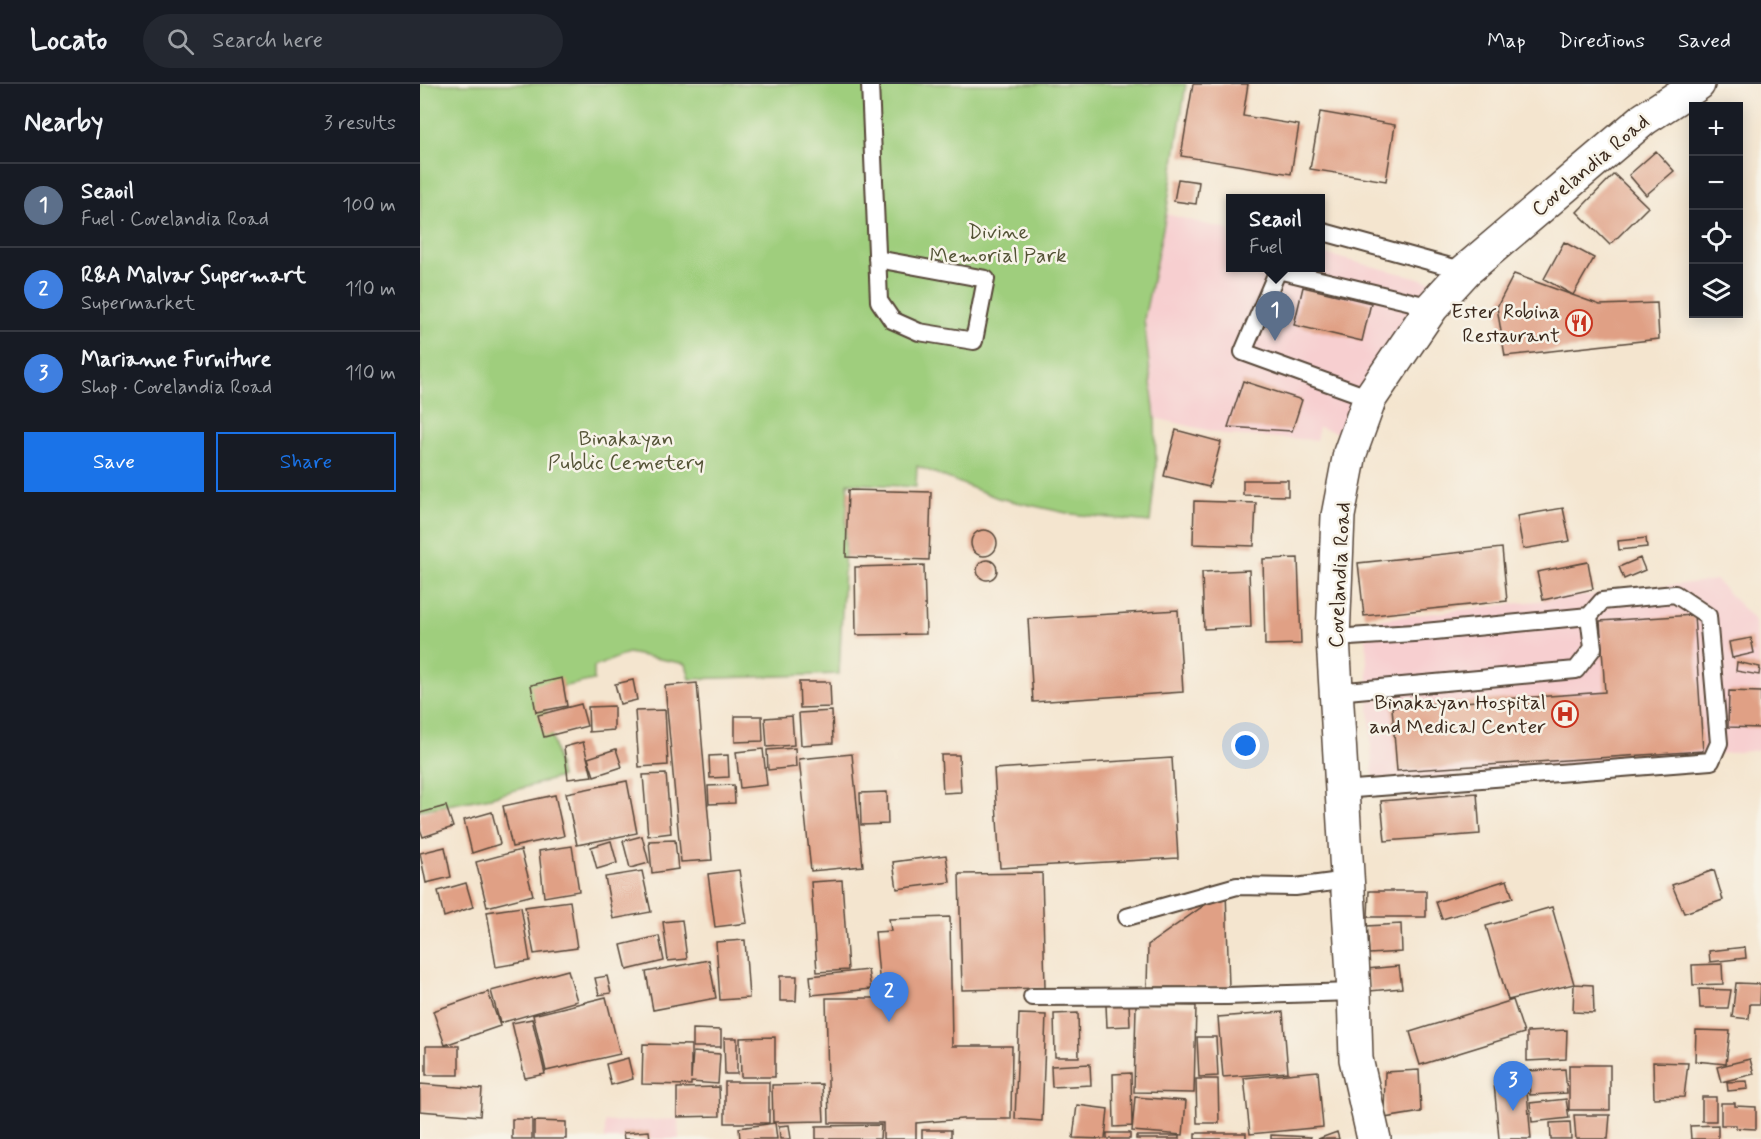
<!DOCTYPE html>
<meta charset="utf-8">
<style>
:root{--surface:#171b24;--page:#242831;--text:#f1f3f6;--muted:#9ea1a6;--line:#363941;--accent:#1a73e8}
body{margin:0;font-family:Mynerve,sans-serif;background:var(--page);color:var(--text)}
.controls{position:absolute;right:18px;top:18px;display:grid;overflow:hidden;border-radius:0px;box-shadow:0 3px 15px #0003}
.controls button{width:54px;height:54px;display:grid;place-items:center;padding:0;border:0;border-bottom:2px solid var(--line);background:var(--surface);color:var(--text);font:30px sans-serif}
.you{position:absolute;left:826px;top:662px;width:21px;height:21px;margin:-15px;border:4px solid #fff;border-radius:50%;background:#1a73e8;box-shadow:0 0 0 9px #1a73e833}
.badge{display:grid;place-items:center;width:39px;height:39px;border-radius:50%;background:var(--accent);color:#fff;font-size:20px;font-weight:700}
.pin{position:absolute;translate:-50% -50px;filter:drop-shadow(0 2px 3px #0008)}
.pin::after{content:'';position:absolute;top:32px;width:21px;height:18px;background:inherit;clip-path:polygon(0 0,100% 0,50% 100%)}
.popup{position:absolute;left:806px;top:110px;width:99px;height:78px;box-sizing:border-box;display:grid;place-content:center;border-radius:0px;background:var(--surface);filter:drop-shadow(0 2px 4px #0005);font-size:20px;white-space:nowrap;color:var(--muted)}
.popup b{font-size:22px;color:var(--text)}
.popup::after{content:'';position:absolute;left:50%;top:100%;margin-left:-12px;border:12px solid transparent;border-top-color:var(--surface)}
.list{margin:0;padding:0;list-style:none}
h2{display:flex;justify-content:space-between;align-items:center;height:78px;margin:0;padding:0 24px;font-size:26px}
h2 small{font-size:20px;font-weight:400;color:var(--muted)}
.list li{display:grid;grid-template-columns:39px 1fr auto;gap:18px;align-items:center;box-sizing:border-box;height:84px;padding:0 24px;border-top:2px solid var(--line)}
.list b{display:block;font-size:22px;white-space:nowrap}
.list p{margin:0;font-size:20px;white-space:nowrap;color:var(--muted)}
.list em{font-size:20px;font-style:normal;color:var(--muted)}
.actions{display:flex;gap:12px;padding:18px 24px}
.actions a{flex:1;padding:14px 0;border:2px solid var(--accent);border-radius:0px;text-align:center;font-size:21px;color:var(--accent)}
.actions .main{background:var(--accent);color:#fff}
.icon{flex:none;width:33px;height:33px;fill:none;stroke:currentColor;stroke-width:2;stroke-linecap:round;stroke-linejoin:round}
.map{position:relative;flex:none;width:1341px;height:1055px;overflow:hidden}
header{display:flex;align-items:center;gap:36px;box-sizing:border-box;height:84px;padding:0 30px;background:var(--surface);border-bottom:2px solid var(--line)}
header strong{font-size:28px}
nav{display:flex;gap:33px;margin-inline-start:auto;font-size:21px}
.search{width:420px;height:54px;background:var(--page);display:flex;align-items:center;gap:15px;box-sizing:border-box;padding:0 21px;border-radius:33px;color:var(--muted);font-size:22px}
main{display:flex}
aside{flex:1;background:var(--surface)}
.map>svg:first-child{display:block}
.built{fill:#f7cfd0}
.green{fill:#9fce7d;stroke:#6d7c4e;stroke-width:1.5}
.building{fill:#e0a085}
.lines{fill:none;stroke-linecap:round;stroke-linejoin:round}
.service-casing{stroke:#574639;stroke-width:20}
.secondary-casing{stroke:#574639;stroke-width:36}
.service{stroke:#fff;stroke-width:16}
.secondary{stroke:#fff;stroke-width:33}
.labels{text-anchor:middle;stroke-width:5;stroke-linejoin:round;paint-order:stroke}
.street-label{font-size:21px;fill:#3b2a1e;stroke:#f7f3e8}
.park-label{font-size:21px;fill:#545336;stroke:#f7f3e8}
.poi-label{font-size:21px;fill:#3b2a1e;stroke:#f7f3e8;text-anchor:end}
</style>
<header>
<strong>Locato</strong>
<div class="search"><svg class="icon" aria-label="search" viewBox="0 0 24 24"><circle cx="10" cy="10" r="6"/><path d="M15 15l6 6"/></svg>Search here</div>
<nav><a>Map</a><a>Directions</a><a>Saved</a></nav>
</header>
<main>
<aside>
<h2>Nearby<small>3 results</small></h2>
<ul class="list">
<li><span class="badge" style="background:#5c6f8a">1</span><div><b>Seaoil</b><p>Fuel · Covelandia Road</p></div><em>100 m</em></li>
<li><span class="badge" style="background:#3f7fe0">2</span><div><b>R&amp;A Malvar Supermart</b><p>Supermarket</p></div><em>110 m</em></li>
<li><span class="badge" style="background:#3f7fe0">3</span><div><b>Marianne Furniture</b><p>Shop · Covelandia Road</p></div><em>110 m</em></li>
</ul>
<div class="actions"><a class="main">Save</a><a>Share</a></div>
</aside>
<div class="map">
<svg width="1341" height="1055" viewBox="0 0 1341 1055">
<rect width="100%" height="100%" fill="#f7f3e8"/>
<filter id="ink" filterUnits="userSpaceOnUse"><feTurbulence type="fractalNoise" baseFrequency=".0167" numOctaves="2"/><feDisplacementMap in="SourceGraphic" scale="12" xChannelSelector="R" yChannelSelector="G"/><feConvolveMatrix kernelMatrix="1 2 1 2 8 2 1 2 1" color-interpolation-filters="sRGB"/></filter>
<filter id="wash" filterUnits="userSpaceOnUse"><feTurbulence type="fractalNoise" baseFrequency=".008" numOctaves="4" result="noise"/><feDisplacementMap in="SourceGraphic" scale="24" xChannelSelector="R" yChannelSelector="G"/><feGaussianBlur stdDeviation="1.35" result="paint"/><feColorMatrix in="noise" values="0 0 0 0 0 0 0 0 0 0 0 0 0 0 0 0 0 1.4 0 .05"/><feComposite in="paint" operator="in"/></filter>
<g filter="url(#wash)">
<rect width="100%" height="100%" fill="#f4e5cf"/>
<!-- built -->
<path class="built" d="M 746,130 L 810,146 L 810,184 L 900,184 L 900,169 L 1030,202 L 931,353 L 899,343 L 896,356 L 808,351 L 735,334 L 724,235 Z
M 1296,496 L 1335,537 L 1341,595 L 1341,666 L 953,700 L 945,537 Z
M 258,1035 L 259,1055 L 185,1055 L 185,1038 Z"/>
<!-- green -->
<path class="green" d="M 0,0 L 766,0 L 746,130 L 724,235 L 735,334 L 736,384 L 730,438 L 651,430 L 578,414 L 497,382 L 496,403 L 428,399 L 419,590 L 270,595 L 266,580 L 208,569 L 174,583 L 174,596 L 122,607 L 141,693 L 71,713 L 0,726 Z"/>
<g id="blocks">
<!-- building -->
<path class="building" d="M 773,0 L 828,0 L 823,32 L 879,41 L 871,90 L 761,72 Z
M 900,28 L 975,41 L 966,97 L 890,85 Z
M 1236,67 L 1254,87 L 1226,111 L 1209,91 Z
M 1194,90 L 1228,123 L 1190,161 L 1157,128 Z
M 758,95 L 779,98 L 776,120 L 754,117 Z
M 1144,158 L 1174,174 L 1153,211 L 1124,195 Z
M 1094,190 L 1180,221 L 1237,219 L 1239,255 L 1085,272 L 1077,223 Z
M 883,203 L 951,219 L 942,257 L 874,241 Z
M 823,297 L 882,316 L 872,347 L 808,343 Z
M 756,346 L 801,358 L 789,403 L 744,392 Z
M 823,396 L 868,396 L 868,412 L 823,411 Z
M 428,406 L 511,408 L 509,476 L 426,473 Z
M 774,417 L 836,419 L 834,462 L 773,460 Z
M 1143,424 L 1150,457 L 1103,465 L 1097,432 Z
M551 459a13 13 0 1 1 26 0a13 13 0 1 1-26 0Z
M 1226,454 L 1227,463 L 1199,466 L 1198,457 Z
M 1082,464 L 1087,517 L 944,532 L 938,479 Z
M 878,474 L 881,560 L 845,561 L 843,475 Z
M 1220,474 L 1225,486 L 1204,495 L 1199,483 Z
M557 486a10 10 0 1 1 20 0a10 10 0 1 1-20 0Z
M 1168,478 L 1173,505 L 1123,516 L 1117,488 Z
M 504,481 L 506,550 L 436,551 L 435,483 Z
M 829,486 L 831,543 L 784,545 L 782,488 Z
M 758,526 L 763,608 L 613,618 L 608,535 Z
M 1274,531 L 1283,667 L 977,687 L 972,623 L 1185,608 L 1180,537 Z
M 1331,554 L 1334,569 L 1312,574 L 1309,558 Z
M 1317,578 L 1340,583 L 1339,591 L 1316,587 Z
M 142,594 L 147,622 L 116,628 L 111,601 Z
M 213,596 L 217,616 L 200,620 L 195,600 Z
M 379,598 L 410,598 L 411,623 L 380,624 Z
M 277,599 L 292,776 L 261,778 L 245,602 Z
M 1309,607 L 1341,608 L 1341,644 L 1308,643 Z
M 161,620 L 167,642 L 124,653 L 118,631 Z
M 194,622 L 194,646 L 169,648 L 168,623 Z
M 245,626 L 248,681 L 219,683 L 215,627 Z
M 412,627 L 413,659 L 381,661 L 379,629 Z
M 315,632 L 342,632 L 343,657 L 315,658 Z
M 372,632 L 374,661 L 347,663 L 345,634 Z
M 163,658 L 172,692 L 148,695 L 144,663 Z
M 375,664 L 376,683 L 348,686 L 347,666 Z
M 196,665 L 202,683 L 174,692 L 168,674 Z
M 343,665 L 347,701 L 320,704 L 316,668 Z
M 432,670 L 443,782 L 391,787 L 379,675 Z
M 308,671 L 309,693 L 290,694 L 289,672 Z
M 521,671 L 539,671 L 541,708 L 523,709 Z
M 752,674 L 758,774 L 580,784 L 574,685 Z
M 246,690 L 251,749 L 228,752 L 223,691 Z
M 207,697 L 217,749 L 157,761 L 146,709 Z
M 314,701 L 315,719 L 289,720 L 288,702 Z
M 467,708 L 468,740 L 441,741 L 440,709 Z
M 1057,709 L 1060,750 L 965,757 L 961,717 Z
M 135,711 L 144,752 L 92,763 L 83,722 Z
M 26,722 L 33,743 L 3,753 L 0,745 L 0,729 Z
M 72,728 L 80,760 L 52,769 L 44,736 Z
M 222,752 L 229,779 L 210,784 L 203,757 Z
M 255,756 L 258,785 L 232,789 L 229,757 Z
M 191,757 L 197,779 L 177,785 L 171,763 Z
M 152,762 L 159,807 L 124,813 L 119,767 Z
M 25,763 L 31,793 L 6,799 L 0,769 Z
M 101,766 L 113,811 L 67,823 L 56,778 Z
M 526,771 L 530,798 L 477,805 L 473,778 Z
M 319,786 L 327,839 L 295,843 L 288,790 Z
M 1294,786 L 1303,816 L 1264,829 L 1252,801 Z
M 222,787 L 231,828 L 193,835 L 185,793 Z
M 622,789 L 625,904 L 542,906 L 539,790 Z
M 422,796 L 428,886 L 397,888 L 391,798 Z
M 1087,796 L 1093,814 L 1022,835 L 1016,818 Z
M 46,799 L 53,823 L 24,833 L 18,807 Z
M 806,806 L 809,904 L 727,903 L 728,861 Z
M 949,807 L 1006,807 L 1006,833 L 948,833 Z
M 150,817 L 157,864 L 114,870 L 105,823 Z
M 101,823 L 110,877 L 76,883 L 67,828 Z
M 1132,823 L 1154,900 L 1088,916 L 1066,842 Z
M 530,833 L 532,962 L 592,962 L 591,1035 L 542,1035 L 496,1039 L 496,1055 L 463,1055 L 463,1039 L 409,1039 L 406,914 L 461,914 L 455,848 L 471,847 L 469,835 Z
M 262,836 L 267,875 L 248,877 L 243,838 Z
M 981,840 L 982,868 L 949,870 L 947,842 Z
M 239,852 L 244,877 L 207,886 L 201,861 Z
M 325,856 L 329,914 L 300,916 L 296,858 Z
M 1325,863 L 1326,874 L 1290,878 L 1289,867 Z
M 289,876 L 296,914 L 233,926 L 226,888 Z
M 1302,880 L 1303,900 L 1273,901 L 1272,881 Z
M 979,882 L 982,904 L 950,907 L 947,885 Z
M 148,886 L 157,917 L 80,939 L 71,907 Z
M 448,886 L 451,905 L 392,911 L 390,892 Z
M 187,892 L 191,909 L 179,911 L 175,894 Z
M 360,892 L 377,892 L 376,917 L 360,917 Z
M 1316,899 L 1341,900 L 1340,920 L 1330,920 L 1329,935 L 1312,933 Z
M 1154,900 L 1173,901 L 1174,929 L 1153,928 Z
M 1279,905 L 1311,906 L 1308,924 L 1280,924 Z
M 68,908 L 80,942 L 25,961 L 13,927 Z
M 186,913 L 200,970 L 126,987 L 113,931 Z
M 1093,916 L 1104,949 L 1000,981 L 990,948 Z
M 709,919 L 710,942 L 687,943 L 686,921 Z
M 716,921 L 776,922 L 774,1009 L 714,1008 Z
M 863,928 L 868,988 L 803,993 L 798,933 Z
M 658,929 L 659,973 L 635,973 L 634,930 Z
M 599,930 L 626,931 L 622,1037 L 595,1035 Z
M 112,935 L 125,990 L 105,994 L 92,939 Z
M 273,945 L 301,946 L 301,963 L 273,963 Z
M 1147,946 L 1146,975 L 1107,977 L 1107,948 Z
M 1276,946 L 1310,947 L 1306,980 L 1275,977 Z
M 355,953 L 355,993 L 321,993 L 320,954 Z
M 777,953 L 796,953 L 798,992 L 779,993 Z
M 304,954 L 317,954 L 317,990 L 305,990 Z
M 223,960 L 271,961 L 271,995 L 273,968 L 300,970 L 298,1000 L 271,998 L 271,1001 L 222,1000 Z
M 6,962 L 39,962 L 39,991 L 6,991 Z
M 208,974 L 213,995 L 191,1001 L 186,980 Z
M 1330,975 L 1334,990 L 1301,998 L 1297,983 Z
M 1233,978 L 1268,979 L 1264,1013 L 1234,1014 Z
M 670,980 L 671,1001 L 632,1003 L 631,982 Z
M 1149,981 L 1190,981 L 1190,1026 L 1149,1026 Z
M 1145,985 L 1147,1009 L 1110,1011 L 1108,987 Z
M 999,986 L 1001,1028 L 964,1034 L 965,988 Z
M 898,987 L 903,1043 L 830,1050 L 824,994 Z
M 711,989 L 712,1042 L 694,1043 L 693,990 Z
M 776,995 L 798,995 L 799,1039 L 777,1039 Z
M 1106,996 L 1111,1055 L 1079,1055 L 1074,999 Z
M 1327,997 L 1328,1005 L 1308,1007 L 1307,998 Z
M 305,998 L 349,998 L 349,1039 L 305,1039 Z
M 0,1000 L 62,1005 L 60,1032 L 0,1027 Z
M 402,1000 L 404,1037 L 353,1038 L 352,1001 Z
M 299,1003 L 300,1032 L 257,1033 L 257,1004 Z
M 715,1013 L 766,1017 L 763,1051 L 712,1047 Z
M 1282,1013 L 1296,1013 L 1296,1037 L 1282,1037 Z
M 1146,1015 L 1149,1034 L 1112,1038 L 1110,1019 Z
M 1301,1019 L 1315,1019 L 1315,1022 L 1336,1023 L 1336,1045 L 1316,1044 L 1316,1041 L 1301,1041 Z
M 657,1021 L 688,1025 L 685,1055 L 653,1054 Z
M 1154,1031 L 1190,1031 L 1188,1055 L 1156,1055 Z
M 92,1035 L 112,1035 L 112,1055 L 92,1055 Z
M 114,1037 L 146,1038 L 146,1055 L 114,1055 Z
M 1150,1038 L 1151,1055 L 1131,1055 L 1130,1039 Z
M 355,1039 L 357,1055 L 320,1055 L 319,1044 Z
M 369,1041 L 371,1055 L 360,1055 L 359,1042 Z
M 461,1041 L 460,1055 L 396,1055 L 396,1042 Z
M 1298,1041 L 1298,1055 L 1271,1055 L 1270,1042 Z
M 502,1046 L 531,1046 L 531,1055 L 502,1055 Z
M 229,1047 L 230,1055 L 204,1055 L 203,1049 Z
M 917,1048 L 919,1055 L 898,1055 Z
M 687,1049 L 710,1049 L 710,1055 L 687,1055 Z
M 775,1049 L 826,1049 L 826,1055 L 775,1055 Z
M 851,1051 L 891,1053 L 890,1055 L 851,1055 Z
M 716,1052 L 759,1052 L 759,1055 L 716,1055 Z"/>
</g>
</g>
<g filter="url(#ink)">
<use href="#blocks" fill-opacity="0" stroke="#574639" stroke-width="1.5"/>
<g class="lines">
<defs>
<path id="service" d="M 450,0 L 459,217 L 472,236 L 499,248 L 554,257 L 566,195 L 457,175
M 900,147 L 1045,187
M 950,314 L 823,268 L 858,186 L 1012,223
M 913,554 L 994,549 L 1169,532 L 1182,517 L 1255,510 L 1288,532 L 1299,659 L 1291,677 L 922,706
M 916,608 L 1156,586 L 1173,564 L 1169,532
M 707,833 L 817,802 L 875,803 L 928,796
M 612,913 L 807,912 L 934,908"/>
<path id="secondary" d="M 954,1055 L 936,975 L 934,908 L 913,554 L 918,432 L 930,369 L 950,314 L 1012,223 L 1045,187 L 1224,35 L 1278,0"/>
</defs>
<!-- service casing -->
<use href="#service" class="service-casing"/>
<!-- secondary casing -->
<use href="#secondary" class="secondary-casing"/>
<!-- service -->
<use href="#service" class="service"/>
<!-- secondary -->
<use href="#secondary" class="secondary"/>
</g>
</g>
<!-- icons -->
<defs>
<symbol id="restaurant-ring" viewBox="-11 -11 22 22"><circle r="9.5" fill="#f7f3e8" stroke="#c8321e" stroke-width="1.5"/><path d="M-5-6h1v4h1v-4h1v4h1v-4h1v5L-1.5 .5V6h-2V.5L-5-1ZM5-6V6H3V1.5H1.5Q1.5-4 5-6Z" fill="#c8321e"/></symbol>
<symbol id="hospital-ring" viewBox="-11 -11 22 22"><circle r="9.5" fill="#f7f3e8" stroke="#c8321e" stroke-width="1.5"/><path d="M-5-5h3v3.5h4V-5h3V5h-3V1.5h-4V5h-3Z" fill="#c8321e"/></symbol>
</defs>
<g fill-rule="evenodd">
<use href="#restaurant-ring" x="1144" y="224" width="30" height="30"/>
<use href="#hospital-ring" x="1130" y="615" width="30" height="30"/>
</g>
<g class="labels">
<!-- street labels -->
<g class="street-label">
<text transform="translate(1170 81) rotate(-40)" y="7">Covelandia Road</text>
<text transform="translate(919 491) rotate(-87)" y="7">Covelandia Road</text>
</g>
<!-- park labels -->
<g class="park-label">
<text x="578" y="154">Divine<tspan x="578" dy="24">Memorial Park</tspan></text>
<text x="206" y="361">Binakayan<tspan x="206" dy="24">Public Cemetery</tspan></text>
</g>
<!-- poi labels -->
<g class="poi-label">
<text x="1140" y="234">Ester Robina<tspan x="1140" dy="24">Restaurant</tspan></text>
<text x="1126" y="625">Binakayan Hospital<tspan x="1126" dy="24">and Medical Center</tspan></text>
</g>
</g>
</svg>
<div class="controls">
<button>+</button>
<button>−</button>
<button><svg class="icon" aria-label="locate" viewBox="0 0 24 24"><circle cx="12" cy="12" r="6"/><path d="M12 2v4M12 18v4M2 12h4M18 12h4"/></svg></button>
<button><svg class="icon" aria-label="layers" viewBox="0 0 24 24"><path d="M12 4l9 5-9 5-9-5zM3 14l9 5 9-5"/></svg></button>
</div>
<div class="you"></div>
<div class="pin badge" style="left:855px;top:257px;background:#5c6f8a">1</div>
<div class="popup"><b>Seaoil</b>Fuel</div>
<div class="pin badge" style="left:469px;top:938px;background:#3f7fe0">2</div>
<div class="pin badge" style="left:1093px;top:1027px;background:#3f7fe0">3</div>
</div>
</main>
